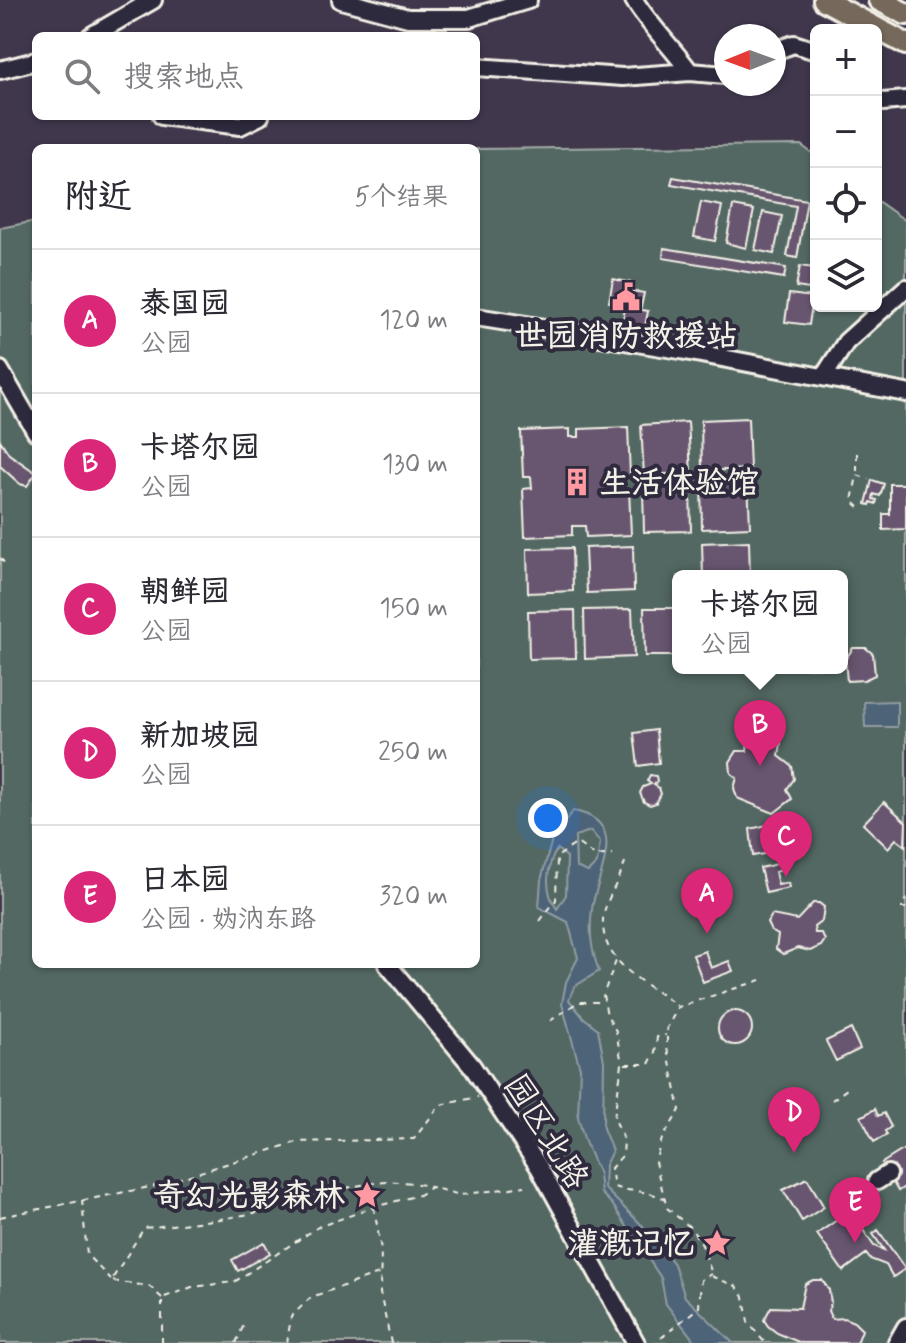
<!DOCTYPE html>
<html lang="zh">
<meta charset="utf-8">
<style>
:root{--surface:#fff;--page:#f7f7f7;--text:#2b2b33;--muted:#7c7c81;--line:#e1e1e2;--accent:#db2777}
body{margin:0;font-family:Mynerve,"LXGW WenKai TC",sans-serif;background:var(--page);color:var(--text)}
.controls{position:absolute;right:24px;top:24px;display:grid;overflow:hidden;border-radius:12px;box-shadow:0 2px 6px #0004}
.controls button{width:72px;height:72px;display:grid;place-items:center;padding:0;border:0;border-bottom:2px solid var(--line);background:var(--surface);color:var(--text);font:40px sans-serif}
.compass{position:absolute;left:714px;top:24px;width:72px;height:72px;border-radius:50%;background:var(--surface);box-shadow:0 2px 6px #0004;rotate:269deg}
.you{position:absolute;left:548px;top:818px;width:28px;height:28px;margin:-20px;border:6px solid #fff;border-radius:50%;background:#1a73e8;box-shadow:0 0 0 12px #1a73e833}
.badge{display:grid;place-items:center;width:52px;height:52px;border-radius:50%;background:var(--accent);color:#fff;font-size:26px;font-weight:700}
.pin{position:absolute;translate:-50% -66px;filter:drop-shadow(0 2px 4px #0008)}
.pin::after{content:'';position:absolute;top:42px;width:28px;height:24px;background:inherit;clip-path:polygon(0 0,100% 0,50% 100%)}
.popup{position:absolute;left:672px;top:570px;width:176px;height:104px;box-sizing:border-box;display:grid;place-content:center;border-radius:12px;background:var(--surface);filter:drop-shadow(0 2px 6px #0005);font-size:26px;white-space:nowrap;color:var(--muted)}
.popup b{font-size:30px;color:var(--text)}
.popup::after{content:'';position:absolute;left:50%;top:100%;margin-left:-16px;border:16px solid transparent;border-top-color:var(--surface)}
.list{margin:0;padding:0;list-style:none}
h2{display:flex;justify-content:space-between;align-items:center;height:104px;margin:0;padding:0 32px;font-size:34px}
h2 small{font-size:26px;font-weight:400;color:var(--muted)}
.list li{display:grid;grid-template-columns:52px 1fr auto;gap:24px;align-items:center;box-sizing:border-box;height:144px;padding:0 32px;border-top:2px solid var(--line)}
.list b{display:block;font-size:30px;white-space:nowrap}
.list p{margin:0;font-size:26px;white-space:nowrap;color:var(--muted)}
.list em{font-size:26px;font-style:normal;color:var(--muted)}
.icon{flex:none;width:44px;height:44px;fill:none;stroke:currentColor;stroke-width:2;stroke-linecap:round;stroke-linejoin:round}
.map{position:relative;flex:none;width:906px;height:1343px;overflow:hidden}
.search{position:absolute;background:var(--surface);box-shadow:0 2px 6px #0004;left:32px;top:32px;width:448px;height:88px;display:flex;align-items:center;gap:20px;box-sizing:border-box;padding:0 28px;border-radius:12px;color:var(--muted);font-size:30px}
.panel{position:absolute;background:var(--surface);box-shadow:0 2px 6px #0004;left:32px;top:144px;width:448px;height:824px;border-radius:12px}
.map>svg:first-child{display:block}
.green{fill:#526863;stroke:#a3aca6;stroke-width:2;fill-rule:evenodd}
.water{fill:#4d6477;stroke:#909ca4;stroke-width:2;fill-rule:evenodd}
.building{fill:#68566f;stroke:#f4f1e8;stroke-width:2}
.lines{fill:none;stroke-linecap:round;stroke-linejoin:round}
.minor-casing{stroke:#f4f1e8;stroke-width:22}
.major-casing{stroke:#f4f1e8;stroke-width:26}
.path{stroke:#f4f1e8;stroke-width:2;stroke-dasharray:6 6;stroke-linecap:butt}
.minor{stroke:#2f2a3d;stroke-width:16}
.major{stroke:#76695c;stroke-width:20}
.labels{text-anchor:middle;stroke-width:8;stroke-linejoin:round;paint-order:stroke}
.poi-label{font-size:32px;font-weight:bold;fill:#f4f1e8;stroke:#2f2a3d;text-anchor:end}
.street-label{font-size:32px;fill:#f4f1e8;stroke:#2f2a3d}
</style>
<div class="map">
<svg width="906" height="1343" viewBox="0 0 906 1343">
<rect width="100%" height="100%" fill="#40374c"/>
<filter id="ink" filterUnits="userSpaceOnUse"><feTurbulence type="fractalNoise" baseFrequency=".0125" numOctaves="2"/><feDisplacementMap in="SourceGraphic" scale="16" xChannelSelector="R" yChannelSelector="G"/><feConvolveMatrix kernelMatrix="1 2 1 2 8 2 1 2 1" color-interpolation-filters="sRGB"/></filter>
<g filter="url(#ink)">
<!-- green -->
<path class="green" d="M 801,145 L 816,156 L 816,306 L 876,306 L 876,200 L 906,221 L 906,1343 L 0,1343 L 0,228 L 36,221 L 36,964 L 476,964 L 476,149 ZM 678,576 L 842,576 L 842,668 L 678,668 Z"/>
<!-- water -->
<path class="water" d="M 897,701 L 897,727 L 865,727 L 864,702 Z
M 573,811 C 631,821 597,873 592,909 C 589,932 591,950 599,971 L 574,987 L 569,1000 L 583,1017 L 598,1029 L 604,1061 L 603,1128 L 612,1151 L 605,1165 L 604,1188 L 654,1237 L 674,1264 L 685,1297 L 733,1343 L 696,1343 L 666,1304 L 661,1278 L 612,1204 L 601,1193 L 599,1174 L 585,1142 L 578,1117 L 580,1068 L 562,1004 L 566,982 L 578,958 L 568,922 L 539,907 L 541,880 L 557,821 L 565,822 ZM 591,831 L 600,842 L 597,863 L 588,872 L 576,867 L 575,836 ZM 557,849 L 567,857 L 566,895 L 557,909 C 544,892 546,867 557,849 Z"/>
<!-- building -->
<path class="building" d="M 673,177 L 807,200 L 797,258 L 787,256 L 796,206 L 671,184 Z
M 701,202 L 722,206 L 715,241 L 694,237 Z
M 733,206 L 754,210 L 746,248 L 726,243 Z
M 763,212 L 782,216 L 774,254 L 755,250 Z
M 664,248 L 786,268 L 784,278 L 663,258 Z
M 816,259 L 816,290 L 796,287 L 800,266 L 814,268 Z
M 613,279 L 633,283 L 632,291 L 644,293 L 641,307 L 609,302 Z
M 789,294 L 813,297 L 809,325 L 785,322 Z
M 625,307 L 648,311 L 644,332 L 622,328 Z
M 748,418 L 750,469 L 702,471 L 701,420 Z
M 688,422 L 691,473 L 644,475 L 641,425 Z
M 628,427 L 630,476 L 623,476 L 623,489 L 629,489 L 631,535 L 586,537 L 585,526 L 572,526 L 572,535 L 525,537 L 523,489 L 532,488 L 531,477 L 523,477 L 521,431 L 570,429 L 570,437 L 579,437 L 579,429 Z
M 0,440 L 9,454 L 36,473 L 27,486 L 20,484 L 0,466 Z
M 748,479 L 750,527 L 702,529 L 701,481 Z
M 872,480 L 884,484 L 880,496 L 874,494 L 873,499 L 877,500 L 876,504 L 871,502 L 870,505 L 866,504 Z
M 890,484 L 906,484 L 906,529 L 883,530 L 883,514 L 890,514 Z
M 690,485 L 691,531 L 644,532 L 643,486 Z
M 749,541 L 750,576 L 703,576 L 702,543 Z
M 633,546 L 634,591 L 587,593 L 585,548 Z
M 572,548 L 573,591 L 528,593 L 527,549 Z
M 644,608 L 678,608 L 678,656 L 645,656 Z
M 632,609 L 634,657 L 585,659 L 584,610 Z
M 575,610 L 576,658 L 529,659 L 528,611 Z
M 853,648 L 866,648 L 873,654 L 875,675 L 864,680 L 847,681 L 845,660 Z
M 656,730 L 659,763 L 638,766 L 634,733 Z
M 770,731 L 781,743 L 779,756 L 792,766 L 794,779 L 787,789 L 792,799 L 774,813 L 737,798 L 734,788 L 737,778 L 731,773 L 730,762 L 737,751 L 747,751 L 748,740 L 756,734 Z
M 650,775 L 656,776 L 657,781 L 654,785 L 659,788 L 661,794 L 656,803 L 650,805 L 644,802 L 640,793 L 643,787 L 651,784 L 647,781 Z
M 884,802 L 906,822 L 905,846 L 896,839 L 888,848 L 863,824 Z
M 785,821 L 788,831 L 764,838 L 765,843 L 789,839 L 791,849 L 753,856 L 750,829 Z
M 781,863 L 782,870 L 775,872 L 778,885 L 788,883 L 789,888 L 766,893 L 760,868 Z
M 813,903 L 819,903 L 824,907 L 822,921 L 814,927 L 815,933 L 821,933 L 825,940 L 821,946 L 810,951 L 798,948 L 783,954 L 776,949 L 778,935 L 771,931 L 767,923 L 772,915 L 797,920 Z
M 705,951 L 711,968 L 729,961 L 733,971 L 703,982 L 693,955 Z
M718 1028a17 17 0 1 1 34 0a17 17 0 1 1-34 0Z
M 851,1029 L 860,1049 L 836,1061 L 826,1041 Z
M 875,1109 L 878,1116 L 884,1113 L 891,1127 L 885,1131 L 887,1135 L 874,1142 L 861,1117 Z
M 906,1148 L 906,1186 L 898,1191 L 882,1163 Z
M 807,1178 L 824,1207 L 802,1221 L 783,1190 Z
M 850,1211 L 874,1246 L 884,1250 L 873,1234 L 878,1230 L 905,1269 L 893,1277 L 886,1265 L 870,1259 L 866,1254 L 843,1271 L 817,1234 Z
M 264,1242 L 270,1253 L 238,1271 L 232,1260 Z
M 813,1280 L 822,1280 L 829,1290 L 831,1303 L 828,1311 L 832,1319 L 844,1318 L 854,1322 L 862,1330 L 857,1343 L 801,1343 L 777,1333 L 768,1326 L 764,1320 L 771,1307 L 800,1308 L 805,1284 Z"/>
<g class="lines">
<defs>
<path id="minor" d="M 341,0 L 408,18 L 469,18 L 528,0
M 634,0 C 650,26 672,47 690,72
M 91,36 L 153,0
M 774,51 L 794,44 L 816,51
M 476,67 L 623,77 L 690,72 L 726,75
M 0,70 L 36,61
M 876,100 L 883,102 L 906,100
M 162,116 L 240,126 L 260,116
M 476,317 L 680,350 L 906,393
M 0,370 L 36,432
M 824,376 L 846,342 L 906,288
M 387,964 L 472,1066 L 539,1167 L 636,1343
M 877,1181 L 888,1174
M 897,1343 L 906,1327"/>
<path id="major" d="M 824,0 L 906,44
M 879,0 L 906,14"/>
</defs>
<!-- minor casing -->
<use href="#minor" class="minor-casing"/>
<!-- major casing -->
<use href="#major" class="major-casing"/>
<!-- path -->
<path class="path" d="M 857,453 L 857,474
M 859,507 L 852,501 L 857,475 L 869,479
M 0,558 L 7,566
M 625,862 C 620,881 604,901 603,920 C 601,964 647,983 677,1006
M 904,900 L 906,901
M 901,908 L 906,908
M 540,921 L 556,900 L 557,857 L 577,843 L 595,856 L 613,854
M 616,961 L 603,995 L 607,1015 L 616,1031 L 622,1064 L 614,1117 L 624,1140 L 623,1155 L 611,1168 L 614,1187 C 631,1192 646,1190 663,1198
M 761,980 L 678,1007 L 667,1028 L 667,1048 L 680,1110 L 662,1139 L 655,1162 L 667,1208 L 691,1228 L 702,1245 L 713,1277 L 736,1286 L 744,1297 L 748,1322 L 765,1343
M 550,1021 L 578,1002 L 603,1002
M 625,1064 L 649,1064 L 655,1052 L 657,1037 L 666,1035
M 832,1100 L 847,1089
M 82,1200 L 87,1255 L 111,1280
M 374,1207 L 381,1250 L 380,1293 L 391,1343
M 0,1217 L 155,1186 L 297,1142 L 414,1139 L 440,1105 L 478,1097
M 162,1298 L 149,1286 L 111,1281 L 144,1228 C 179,1224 214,1221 249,1214 C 304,1203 375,1169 430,1187
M 661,1338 L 699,1307 L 701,1280 L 711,1274
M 162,1343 L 162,1298 L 192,1287 L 234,1282 L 318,1227 L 374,1207 L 419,1195 L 431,1187 L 460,1195 L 525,1186
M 236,1343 L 245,1322
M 287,1343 L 291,1317 L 311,1297 L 379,1274"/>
<!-- minor -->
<use href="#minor" class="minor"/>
<!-- major -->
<use href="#major" class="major"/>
</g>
</g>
<!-- icons -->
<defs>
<symbol id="civic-bare" viewBox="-9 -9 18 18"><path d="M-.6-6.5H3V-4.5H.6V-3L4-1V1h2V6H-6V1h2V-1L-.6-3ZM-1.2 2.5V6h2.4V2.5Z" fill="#ff9aa2" stroke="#2f2a3d" stroke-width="2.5" paint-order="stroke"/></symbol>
<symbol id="building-bare" viewBox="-9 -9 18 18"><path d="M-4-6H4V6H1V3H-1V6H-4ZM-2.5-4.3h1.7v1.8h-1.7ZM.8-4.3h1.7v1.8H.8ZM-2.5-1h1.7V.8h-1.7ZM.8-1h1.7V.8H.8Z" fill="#ff9aa2" stroke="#2f2a3d" stroke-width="2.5" paint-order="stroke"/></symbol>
<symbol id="sight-bare" viewBox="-9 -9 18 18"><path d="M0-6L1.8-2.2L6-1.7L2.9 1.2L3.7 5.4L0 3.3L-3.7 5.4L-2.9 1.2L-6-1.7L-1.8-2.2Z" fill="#ff9aa2" stroke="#2f2a3d" stroke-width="2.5" paint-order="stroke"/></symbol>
</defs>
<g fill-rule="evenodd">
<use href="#civic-bare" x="606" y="277" width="40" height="40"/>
<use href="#building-bare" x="557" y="462" width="40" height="40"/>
<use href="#sight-bare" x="347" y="1175" width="40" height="40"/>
<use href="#sight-bare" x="697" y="1223" width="40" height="40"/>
</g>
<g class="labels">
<!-- poi labels -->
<g class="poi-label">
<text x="626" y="346" text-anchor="middle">世园消防救援站</text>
<text x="599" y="493" text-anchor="start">生活体验馆</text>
<text x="345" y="1206">奇幻光影森林</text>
<text x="695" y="1254">灌溉记忆</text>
</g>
<!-- street labels -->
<g class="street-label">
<text transform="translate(547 1131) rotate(58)" y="11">园区北路</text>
</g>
</g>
</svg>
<div class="controls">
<button>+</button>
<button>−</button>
<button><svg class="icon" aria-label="locate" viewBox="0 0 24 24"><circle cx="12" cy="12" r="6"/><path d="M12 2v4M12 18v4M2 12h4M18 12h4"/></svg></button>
<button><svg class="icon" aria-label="layers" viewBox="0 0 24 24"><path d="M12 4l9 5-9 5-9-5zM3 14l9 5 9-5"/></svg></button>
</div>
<svg class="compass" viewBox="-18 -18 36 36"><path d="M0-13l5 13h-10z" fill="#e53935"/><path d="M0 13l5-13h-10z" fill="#7c7c81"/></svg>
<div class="you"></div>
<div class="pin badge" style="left:707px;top:934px">A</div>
<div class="pin badge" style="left:760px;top:766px">B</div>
<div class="popup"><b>卡塔尔园</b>公园</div>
<div class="pin badge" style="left:786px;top:877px">C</div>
<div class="pin badge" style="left:794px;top:1153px">D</div>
<div class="pin badge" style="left:855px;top:1243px">E</div>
<div class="search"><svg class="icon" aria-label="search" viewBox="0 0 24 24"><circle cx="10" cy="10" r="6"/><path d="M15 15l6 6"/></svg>搜索地点</div>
<section class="panel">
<h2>附近<small>5个结果</small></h2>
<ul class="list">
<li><span class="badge">A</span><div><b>泰国园</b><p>公园</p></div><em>120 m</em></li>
<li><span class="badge">B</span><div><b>卡塔尔园</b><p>公园</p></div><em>130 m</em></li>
<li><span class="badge">C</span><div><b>朝鲜园</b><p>公园</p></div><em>150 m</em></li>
<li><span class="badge">D</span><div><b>新加坡园</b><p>公园</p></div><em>250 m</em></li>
<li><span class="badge">E</span><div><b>日本园</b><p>公园 · 妫汭东路</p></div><em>320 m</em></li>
</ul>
</section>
</div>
